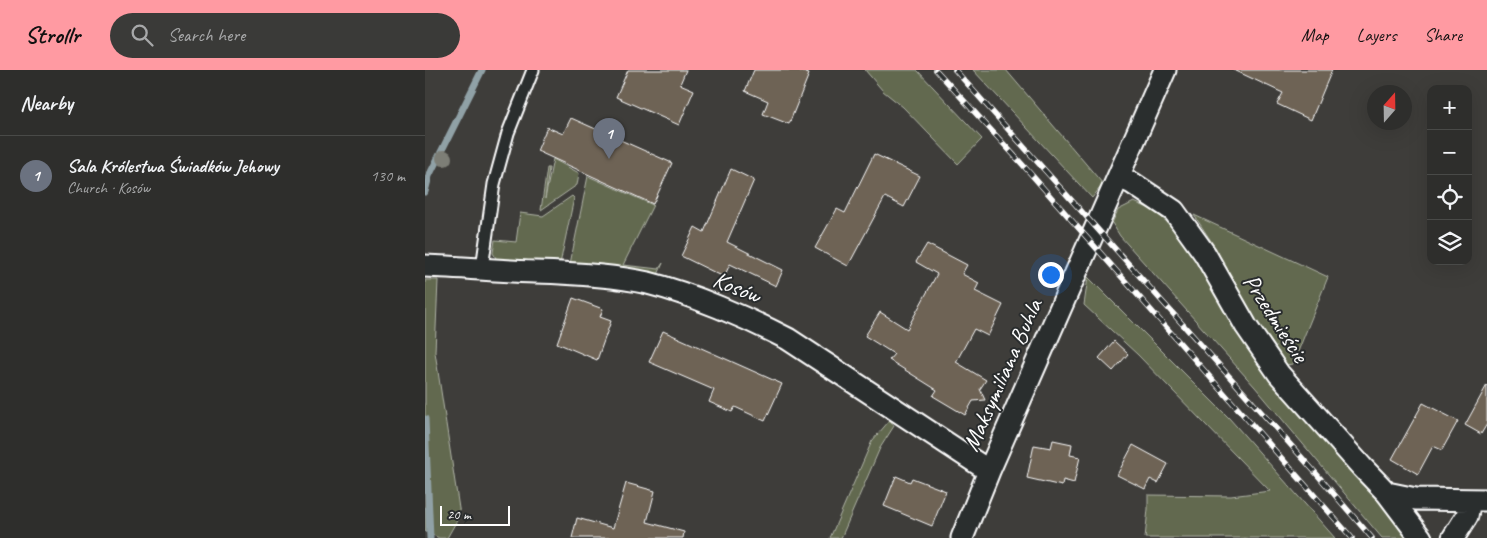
<!DOCTYPE html>
<meta charset="utf-8">
<style>
:root{--surface:#2e2e2c;--page:#3a3a38;--text:#f1f3f6;--muted:#a7a8a9;--line:#494a48;--accent:#ff9aa2}
body{margin:0;font-family:Caveat,sans-serif;background:var(--page);color:var(--text)}
.controls{position:absolute;right:15px;top:15px;display:grid;overflow:hidden;border-radius:10px;box-shadow:0 5px 20px #0002}
.controls button{width:45px;height:45px;display:grid;place-items:center;padding:0;border:0;border-bottom:1px solid var(--line);background:var(--surface);color:var(--text);font:25px sans-serif}
.compass{position:absolute;left:942px;top:15px;width:45px;height:45px;border-radius:50%;background:var(--surface);box-shadow:0 5px 20px #0002;rotate:20deg}
.scale{position:absolute;left:15px;bottom:12px;width:70px;box-sizing:border-box;padding-left:5px;border:2px solid #fff;border-top:0;font-size:14px;line-height:18px;white-space:nowrap;color:#fff;-webkit-text-stroke:4px #2a2d2e;paint-order:stroke}
.you{position:absolute;left:625px;top:204px;width:18px;height:18px;margin:-12px;border:4px solid #fff;border-radius:50%;background:#1a73e8;box-shadow:0 0 0 8px #1a73e833}
.badge{display:grid;place-items:center;width:32px;height:32px;border-radius:50%;background:var(--accent);color:#fff;font-size:16px;font-weight:700}
.pin{position:absolute;translate:-50% -41px;filter:drop-shadow(0 1px 2px #0008)}
.pin::after{content:'';position:absolute;top:26px;width:18px;height:15px;background:inherit;clip-path:polygon(0 0,100% 0,50% 100%)}
.list{margin:0;padding:0;list-style:none}
h2{display:flex;justify-content:space-between;align-items:center;height:65px;margin:0;padding:0 20px;font-size:21px}
h2 small{font-size:16px;font-weight:400;color:var(--muted)}
.list li{display:grid;grid-template-columns:32px 1fr auto;gap:15px;align-items:center;box-sizing:border-box;height:80px;padding:0 20px;border-top:1px solid var(--line)}
.list b{display:block;font-size:19px;white-space:nowrap}
.list p{margin:0;font-size:16px;white-space:nowrap;color:var(--muted)}
.list em{font-size:16px;font-style:normal;color:var(--muted)}
.icon{flex:none;width:28px;height:28px;fill:none;stroke:currentColor;stroke-width:2;stroke-linecap:round;stroke-linejoin:round}
.map{position:relative;flex:none;width:1062px;height:468px;overflow:hidden}
header{display:flex;align-items:center;gap:30px;box-sizing:border-box;height:70px;padding:0 25px;background:var(--accent);color:#111}
header strong{font-size:24px}
nav{display:flex;gap:28px;margin-inline-start:auto;font-size:18px}
.search{width:350px;height:45px;background:var(--page);display:flex;align-items:center;gap:12px;box-sizing:border-box;padding:0 18px;border-radius:28px;color:var(--muted);font-size:19px}
main{display:flex}
aside{flex:1;background:var(--surface)}
.map>svg:first-child{display:block}
.green{fill:#62694f;stroke:#b0b4a7}
.lines{fill:none;stroke-linecap:round;stroke-linejoin:round}
.stream{stroke:#90a1a6;stroke-width:7}
.building{fill:#6e6355;stroke:#fff}
.lane-casing{stroke:#fff;stroke-width:15}
.street-casing{stroke:#fff;stroke-width:25}
.lane{stroke:#2a2d2e;stroke-width:11}
.street{stroke:#2a2d2e;stroke-width:21}
.rail-casing{stroke:#fff;stroke-width:5.5}
.rail{stroke:#2a2d2e;stroke-width:4;stroke-dasharray:11;stroke-linecap:butt}
.tree{fill:#7d7e76}
.labels{text-anchor:middle;stroke-width:4;stroke-linejoin:round;paint-order:stroke}
.street-label{font-size:24px;fill:#fff;stroke:#2a2d2e}
</style>
<header>
<strong>Strollr</strong>
<div class="search"><svg class="icon" aria-label="search" viewBox="0 0 24 24"><circle cx="10" cy="10" r="6"/><path d="M15 15l6 6"/></svg>Search here</div>
<nav><a>Map</a><a>Layers</a><a>Share</a></nav>
</header>
<main>
<aside>
<h2>Nearby<small></small></h2>
<ul class="list">
<li><span class="badge" style="background:#6b7280">1</span><div><b>Sala Królestwa Świadków Jehowy</b><p>Church · Kosów</p></div><em>130 m</em></li>
</ul>
</aside>
<div class="map">
<svg width="1062" height="468" viewBox="0 0 1062 468">
<rect width="100%" height="100%" fill="#3e3d3a"/>
<filter id="ink" filterUnits="userSpaceOnUse"><feTurbulence type="fractalNoise" baseFrequency=".02" numOctaves="2"/><feDisplacementMap in="SourceGraphic" scale="10" xChannelSelector="R" yChannelSelector="G"/><feConvolveMatrix kernelMatrix="1 2 1 2 8 2 1 2 1" color-interpolation-filters="sRGB"/></filter>
<g filter="url(#ink)">
<!-- green -->
<path class="green" d="M 440,0 L 492,0 L 557,69 L 533,94 L 478,37 L 458,21 Z
M 548,0 L 581,0 L 678,114 L 667,128 Z
M 128,89 L 154,103 L 152,115 L 116,140 L 122,98 L 124,98 L 120,129 Z
M 163,106 L 228,135 L 198,195 L 234,199 L 238,193 L 232,207 L 145,194 Z
M 147,126 L 149,128 L 135,194 L 72,190 L 68,183 L 70,170 L 91,172 L 95,143 L 118,146 Z
M 709,132 L 728,140 L 743,153 L 775,190 L 811,261 L 906,376 L 960,436 L 985,468 L 957,468 L 830,317 L 695,166 L 687,153 L 693,140 Z
M 769,145 L 903,207 L 868,294 L 861,295 L 827,247 L 790,177 Z
M 663,207 L 804,348 L 910,468 L 720,468 L 723,439 L 723,425 L 806,426 L 845,421 L 713,285 L 659,235 Z
M 0,210 L 13,210 L 10,282 L 35,445 L 22,468 L 14,468 L 0,461 Z
M 465,350 L 469,356 L 455,378 L 416,468 L 405,468 L 447,371 Z"/>
<g class="lines">
<!-- stream -->
<path class="stream" d="M 0,122 L 4,106 L 57,0
M 0,349 L 5,468"/>
</g>
<!-- building -->
<path class="building" d="M 203,0 L 261,0 L 255,14 L 269,20 L 254,55 L 191,27 Z
M 329,0 L 373,0 L 384,4 L 364,54 L 338,44 L 343,31 L 320,21 Z
M 809,0 L 907,0 L 886,50 L 852,34 L 858,23 Z
M 146,48 L 247,93 L 228,134 L 112,81 L 122,57 L 138,64 Z
M 449,84 L 495,106 L 479,137 L 460,127 L 423,196 L 390,178 L 412,139 L 420,143 Z
M 306,99 L 329,110 L 302,172 L 358,200 L 351,216 L 305,194 L 299,207 L 256,186 L 270,157 L 279,162 Z
M 502,174 L 542,195 L 537,204 L 554,213 L 550,221 L 578,235 L 563,266 L 549,259 L 531,292 L 561,310 L 555,319 L 560,330 L 548,331 L 540,345 L 508,326 L 512,320 L 464,290 L 469,284 L 440,266 L 455,242 L 482,259 L 512,204 L 491,192 Z
M 148,228 L 178,239 L 175,247 L 186,251 L 172,290 L 132,273 Z
M 238,261 L 357,314 L 340,351 L 310,337 L 307,342 L 284,332 L 289,320 L 224,292 Z
M 689,271 L 703,284 L 688,301 L 674,288 Z
M 1062,315 L 1062,354 L 1056,364 L 1040,355 Z
M 998,333 L 1033,351 L 1017,380 L 1008,376 L 993,404 L 967,389 Z
M 628,370 L 647,374 L 645,385 L 655,387 L 649,413 L 638,410 L 637,416 L 602,408 L 609,375 L 626,378 Z
M 708,375 L 743,394 L 733,413 L 725,409 L 720,419 L 692,405 Z
M 471,406 L 485,412 L 487,408 L 521,421 L 507,456 L 459,436 Z
M 201,413 L 230,421 L 222,452 L 259,462 L 258,468 L 147,468 L 152,448 L 188,458 Z"/>
<g class="lines">
<defs>
<path id="lane" d="M 57,198 L 69,114 L 83,63 L 108,0"/>
<path id="street" d="M 694,107 L 707,113 L 749,141 L 780,184 L 821,256 L 854,304 L 937,397 L 962,423 L 991,429 L 1062,430
M 0,196 C 37,197 73,201 110,202 C 147,203 186,205 223,213 C 267,224 322,248 363,269 L 564,401
M 962,423 L 996,468
M 537,468 L 564,401 L 740,0
M 1028,468 L 1042,446 L 1045,430"/>
</defs>
<!-- lane casing -->
<use href="#lane" class="lane-casing"/>
<!-- street casing -->
<use href="#street" class="street-casing"/>
<!-- lane -->
<use href="#lane" class="lane"/>
<!-- street -->
<use href="#street" class="street"/>
<defs>
<path id="rail" d="M 511,0 L 597,94 L 927,468
M 530,0 L 889,401 L 947,468"/>
</defs>
<!-- rail casing -->
<use href="#rail" class="rail-casing"/>
<!-- rail -->
<use href="#rail" class="rail"/>
</g>
<!-- trees -->
<circle class="tree" cx="19" cy="88" r="8"/>
</g>
<g class="labels">
<!-- street labels -->
<g class="street-label">
<text transform="translate(312 217) rotate(22)" y="8">Kosów</text>
<text transform="translate(851 248) rotate(57)" y="8">Przedmieście</text>
<text transform="translate(577 305) rotate(-66)" y="8">Maksymiliana Buhla</text>
</g>
</g>
</svg>
<div class="controls">
<button>+</button>
<button>−</button>
<button><svg class="icon" aria-label="locate" viewBox="0 0 24 24"><circle cx="12" cy="12" r="6"/><path d="M12 2v4M12 18v4M2 12h4M18 12h4"/></svg></button>
<button><svg class="icon" aria-label="layers" viewBox="0 0 24 24"><path d="M12 4l9 5-9 5-9-5zM3 14l9 5 9-5"/></svg></button>
</div>
<svg class="compass" viewBox="-18 -18 36 36"><path d="M0-13l5 13h-10z" fill="#e53935"/><path d="M0 13l5-13h-10z" fill="#a7a8a9"/></svg>
<div class="scale">20 m</div>
<div class="you"></div>
<div class="pin badge" style="left:184px;top:89px;background:#6b7280">1</div>
</div>
</main>
